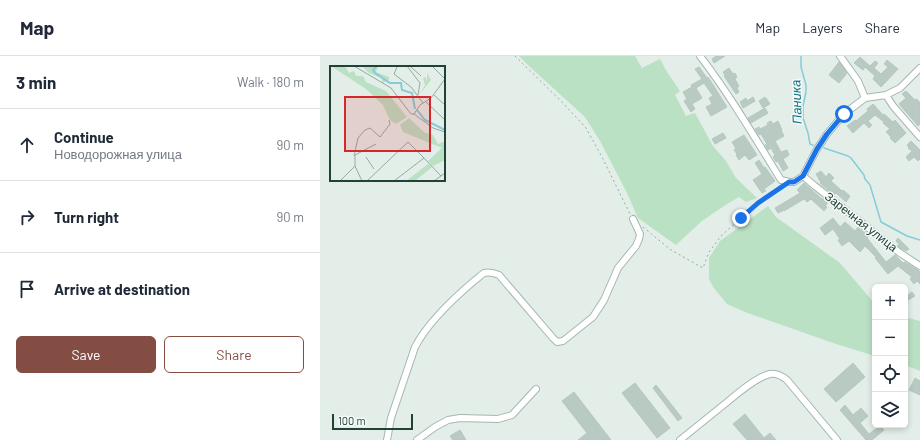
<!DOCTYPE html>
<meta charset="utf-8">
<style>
:root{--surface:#fff;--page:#f2f2f3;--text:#1f2937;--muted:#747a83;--line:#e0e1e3;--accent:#844d43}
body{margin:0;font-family:Barlow,sans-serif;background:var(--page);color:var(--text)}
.controls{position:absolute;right:12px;bottom:12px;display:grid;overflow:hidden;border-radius:6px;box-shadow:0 2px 6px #0003}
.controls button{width:36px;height:36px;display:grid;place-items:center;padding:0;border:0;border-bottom:1px solid var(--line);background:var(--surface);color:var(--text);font:20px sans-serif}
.scale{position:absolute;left:12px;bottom:10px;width:81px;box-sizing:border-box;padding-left:4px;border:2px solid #214239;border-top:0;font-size:11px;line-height:14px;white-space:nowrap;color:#214239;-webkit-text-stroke:3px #f4faf7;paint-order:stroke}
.stop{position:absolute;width:12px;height:12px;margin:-9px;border:3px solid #1a73e8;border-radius:50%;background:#fff}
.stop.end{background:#1a73e8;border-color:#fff;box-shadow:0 1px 4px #0008}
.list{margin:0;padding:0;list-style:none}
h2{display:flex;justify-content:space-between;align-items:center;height:52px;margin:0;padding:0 16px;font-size:17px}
h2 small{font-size:13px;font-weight:400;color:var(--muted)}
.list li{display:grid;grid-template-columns:26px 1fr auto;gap:12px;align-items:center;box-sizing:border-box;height:72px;padding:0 16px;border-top:1px solid var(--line)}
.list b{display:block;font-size:15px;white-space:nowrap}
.list p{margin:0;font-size:13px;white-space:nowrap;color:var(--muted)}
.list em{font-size:13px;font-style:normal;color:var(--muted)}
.actions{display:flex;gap:8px;padding:12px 16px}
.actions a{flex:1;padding:9px 0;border:1px solid var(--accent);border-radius:6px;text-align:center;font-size:14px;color:var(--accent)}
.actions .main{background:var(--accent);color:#fff}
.icon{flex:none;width:22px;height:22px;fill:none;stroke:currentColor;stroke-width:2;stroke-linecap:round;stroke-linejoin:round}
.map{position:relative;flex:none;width:600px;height:384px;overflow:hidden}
header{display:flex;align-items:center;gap:24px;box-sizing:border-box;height:56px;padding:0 20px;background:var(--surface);border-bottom:1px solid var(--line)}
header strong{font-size:19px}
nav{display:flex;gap:22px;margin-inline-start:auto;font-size:14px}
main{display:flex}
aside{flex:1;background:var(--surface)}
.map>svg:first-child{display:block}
.green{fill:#bae1c4}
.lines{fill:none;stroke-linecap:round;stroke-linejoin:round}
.stream{stroke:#86ccd8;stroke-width:1.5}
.building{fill:#b8cac2;stroke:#b5c9c0}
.minor-casing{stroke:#a5b7b1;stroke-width:8}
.path{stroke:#81b5a4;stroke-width:1;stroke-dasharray:2 3;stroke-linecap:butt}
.minor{stroke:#fff;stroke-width:6}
.route{stroke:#1a73e8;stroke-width:5}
.labels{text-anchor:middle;stroke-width:3;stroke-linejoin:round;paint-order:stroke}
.street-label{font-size:12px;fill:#214239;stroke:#f4faf7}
.water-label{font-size:13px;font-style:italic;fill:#147384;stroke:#f4faf7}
.inset-river{fill:none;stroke:#86ccd8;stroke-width:2}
.inset-road{fill:none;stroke:#95a9a3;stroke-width:1}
.view{fill:#d62828;fill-opacity:0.15;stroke:#d62828;stroke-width:2}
.inset-edge{fill:none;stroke:#214239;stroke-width:2}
</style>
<header>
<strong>Map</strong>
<nav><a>Map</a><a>Layers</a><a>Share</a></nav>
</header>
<main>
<aside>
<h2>3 min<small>Walk · 180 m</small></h2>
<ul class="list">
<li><svg class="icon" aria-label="ahead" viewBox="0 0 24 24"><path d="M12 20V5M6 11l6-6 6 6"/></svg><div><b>Continue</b><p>Новодорожная улица</p></div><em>90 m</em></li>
<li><svg class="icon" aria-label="right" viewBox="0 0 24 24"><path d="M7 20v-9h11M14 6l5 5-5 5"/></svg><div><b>Turn right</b></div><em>90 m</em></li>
<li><svg class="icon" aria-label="arrive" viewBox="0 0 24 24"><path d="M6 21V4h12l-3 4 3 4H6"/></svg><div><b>Arrive at destination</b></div></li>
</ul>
<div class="actions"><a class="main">Save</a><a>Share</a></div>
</aside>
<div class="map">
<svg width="600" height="384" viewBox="0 0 600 384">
<rect width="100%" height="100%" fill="#e3eee9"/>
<!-- green -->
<path class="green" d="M 199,0 L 315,0 L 322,12 L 340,3 L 347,16 L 360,35 L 355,39 L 366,60 L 375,57 L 393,90 L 406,105 L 416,122 L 437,142 L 426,146 L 419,141 L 407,148 L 382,165 L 356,189 L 318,162 L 307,137 L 280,85 L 265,61 L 210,11 Z
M 448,150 L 456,161 L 520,207 L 555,248 L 555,300 L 516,288 L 425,256 L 407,248 L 393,231 L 389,223 L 389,202 L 400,185 Z
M 585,261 L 600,265 L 600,315 L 585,309 Z"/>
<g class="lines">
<!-- stream -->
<path class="stream" d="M 481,0 L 481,11 L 486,29 L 486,36 L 483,50 L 483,62 L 488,77 L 490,88 L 493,89
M 504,92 L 528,100 L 531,102 L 544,119 L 545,123 L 550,129 L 561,166 L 587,180 L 600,184"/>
</g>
<!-- building -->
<path class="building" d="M 396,0 L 405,0 L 394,7 L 392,3 Z
M 540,1 L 550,10 L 555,5 L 558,7 L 554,12 L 561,18 L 568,11 L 564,8 L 567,4 L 578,13 L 561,31 L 553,23 L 555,20 L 545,11 L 543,14 L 534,7 Z
M 519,6 L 527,17 L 519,27 L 509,19 Z
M 379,11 L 387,22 L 388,21 L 407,51 L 391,60 L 386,51 L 392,48 L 389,42 L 393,40 L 384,27 L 376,32 L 382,42 L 372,48 L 375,53 L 371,56 L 364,45 L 367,43 L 363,36 L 372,31 L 371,29 L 382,23 L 375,13 Z
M 409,12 L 413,18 L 415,17 L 417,21 L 415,23 L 419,30 L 417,32 L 419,36 L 416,38 L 404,20 L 405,19 L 403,16 Z
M 586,35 L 595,44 L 597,43 L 600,47 L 600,68 L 598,70 L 579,48 L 586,42 L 582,38 Z
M 433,41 L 435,45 L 423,52 L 420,46 L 426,42 L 427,45 Z
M 445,41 L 445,43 L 446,42 L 450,48 L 443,52 L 439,45 Z
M 553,48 L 563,59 L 564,58 L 573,66 L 575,64 L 586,77 L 575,87 L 570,82 L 571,81 L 566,76 L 570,73 L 563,67 L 564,66 L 555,59 L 548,65 L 552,69 L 549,72 L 544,67 L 533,77 L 527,70 L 535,64 L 536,65 L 548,55 L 547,53 Z
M 445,52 L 448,57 L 431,67 L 428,62 Z
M 451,65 L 453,68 L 458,65 L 462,74 L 461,74 L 464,80 L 455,85 L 461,96 L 467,94 L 469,99 L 463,103 L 468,112 L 463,115 L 458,105 L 456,106 L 453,101 L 455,99 L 451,92 L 448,94 L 445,89 L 447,88 L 441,78 L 439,79 L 435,73 L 439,71 L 440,73 L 448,69 L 447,67 Z
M 403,77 L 406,82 L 395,88 L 392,83 Z
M 424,79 L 437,99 L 429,104 L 425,99 L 419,104 L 416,99 L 417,98 L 414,94 L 416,93 L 412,86 Z
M 591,85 L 600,94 L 600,103 L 598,105 L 594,101 L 589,105 L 586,101 L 592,95 L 588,92 L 589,91 L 587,89 Z
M 439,104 L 444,112 L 445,111 L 455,125 L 444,133 L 446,135 L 442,137 L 433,124 L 442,118 L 435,107 Z
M 501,115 L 506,121 L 509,117 L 514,122 L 511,125 L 522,135 L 523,134 L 530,140 L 526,146 L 516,137 L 514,139 L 500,127 L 501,126 L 499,124 L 499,123 L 496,118 Z
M 484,127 L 502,143 L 503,142 L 508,146 L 505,150 L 507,151 L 504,155 L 491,143 L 487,146 L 484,143 L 464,155 L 464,154 L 458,157 L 455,152 L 480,137 L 477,134 Z
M 513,162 L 520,171 L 525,166 L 535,175 L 539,170 L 546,176 L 549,179 L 547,182 L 566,206 L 575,199 L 583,207 L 585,206 L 598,214 L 600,216 L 600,228 L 597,225 L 594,228 L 590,223 L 592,221 L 578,210 L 568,218 L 555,202 L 556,201 L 545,190 L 540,196 L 529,185 L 522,190 L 518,184 L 520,183 L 513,173 L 505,179 L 500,172 Z
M 578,182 L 589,193 L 586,195 L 578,190 L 579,188 L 576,185 Z
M 592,236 L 595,240 L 588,244 L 586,241 Z
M 533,307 L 545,321 L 516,346 L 504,333 Z
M 595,322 L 600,325 L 600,339 L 589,334 Z
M 315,327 L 350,372 L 337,382 L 302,337 Z
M 336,329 L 362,362 L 358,365 L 333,332 Z
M 254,336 L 291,384 L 258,384 L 267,377 L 242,345 Z
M 525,349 L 533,359 L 541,352 L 548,360 L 540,367 L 549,378 L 560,370 L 564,374 L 552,384 L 546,384 L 520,354 Z
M 425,358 L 444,382 L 450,377 L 456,384 L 427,384 L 413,368 Z
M 140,374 L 146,384 L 133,384 L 130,380 Z"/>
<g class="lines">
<defs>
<path id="minor" d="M 380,0 C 410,39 435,82 461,124 L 469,126 L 474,126 L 483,120 L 497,93 L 507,78 L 524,58 L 545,42 L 566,39 L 580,32 L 600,12
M 520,0 L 538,25 L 545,42
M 566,39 L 573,50 L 600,81
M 483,120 L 495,130 L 580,197 L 600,210
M 67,384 L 71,362 L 95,291 C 107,268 134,242 154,225 C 157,223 161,219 164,217 C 169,216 174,217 179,219 L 233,282 L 237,286 L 243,285 L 273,261 L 284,244 L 298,212 L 316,190 L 319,183 L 320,178 L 313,163
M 97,384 L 115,371 L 128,364 L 140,362 L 178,363 L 192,359 L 216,333
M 360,384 C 375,372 391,359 406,347 C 417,338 436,321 450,318 C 456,317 462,320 467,324 L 517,384"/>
</defs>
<!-- minor casing -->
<use href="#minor" class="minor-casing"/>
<!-- path -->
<path class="path" d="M 195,0 L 243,47 L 266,72 L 282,101 L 310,158
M 323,171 L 351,194 L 383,212 L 389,196 L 402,179 L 438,147 L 463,131"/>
<!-- minor -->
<use href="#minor" class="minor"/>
</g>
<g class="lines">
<!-- route -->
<path class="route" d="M 421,162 L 438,147 L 469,126 L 474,126 L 483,120 L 497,93 L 507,78 L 524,58"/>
</g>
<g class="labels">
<!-- street labels -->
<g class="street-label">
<text transform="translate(541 166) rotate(38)" y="4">Заречная улица</text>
</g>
<!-- water labels -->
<g class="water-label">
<text transform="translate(476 46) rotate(-92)" y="5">Паника</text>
</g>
</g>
<!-- overview -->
<g transform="translate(10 10)">
<rect width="115" height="115" fill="#e3eee9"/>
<path d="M 1,0 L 15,0 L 19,7 L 24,5 L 26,10 L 33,10 L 36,16 L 56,25 L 77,51 L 66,58 L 60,54 L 53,39 L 36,23 ZM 32,0 L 48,0 L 46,6 L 59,11 L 59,14 L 52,17 L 52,12 L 39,7 ZM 97,7 L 101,14 L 90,28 L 95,19 L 93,12 L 96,11 L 96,16 L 97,13 ZM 79,52 L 95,67 L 103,69 L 108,78 L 115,75 L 115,94 L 103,100 L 98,95 L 112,82 L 73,66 L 70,59 ZM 98,98 L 102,101 L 85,115 L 76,115 Z" fill="#bae1c4"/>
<path class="inset-river" d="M 47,0 L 43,4 L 45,7 L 60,17 L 71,17 L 72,24 L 82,27 L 85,43M 87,44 L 95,54 L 115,64"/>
<path class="inset-road" d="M 24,0 L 61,22 L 81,48 L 84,48 L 103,62 L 115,66M 77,0 L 90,17 L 88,29M 80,0 L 91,10M 102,0 L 115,13M 67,1 L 64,8 L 81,21 L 93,37M 104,29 L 115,39M 96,36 L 115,54M 84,48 L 90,39 L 101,32 L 115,13M 24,90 L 28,72 L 35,64 L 40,62 L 50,71 L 60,58 L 59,54M 36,91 L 44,103M 10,115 L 25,100M 32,115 L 25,100 L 25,89 L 46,78M 37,115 L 78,76 L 94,92M 64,115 L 94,92 L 111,110M 104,115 L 115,107"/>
<path class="view" d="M 15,31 L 100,31 L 100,85 L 15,85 Z"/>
<rect width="115" height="115" class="inset-edge"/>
</g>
</svg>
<div class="controls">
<button>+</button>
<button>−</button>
<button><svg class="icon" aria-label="locate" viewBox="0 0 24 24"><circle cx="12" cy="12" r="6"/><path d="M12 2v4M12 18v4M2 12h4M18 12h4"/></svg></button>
<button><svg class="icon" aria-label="layers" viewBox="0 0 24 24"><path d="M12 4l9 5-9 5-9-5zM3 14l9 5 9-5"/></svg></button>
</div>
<div class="scale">100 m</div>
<div class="stop" style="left:524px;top:58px"></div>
<div class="stop end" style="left:421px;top:162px"></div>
</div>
</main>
